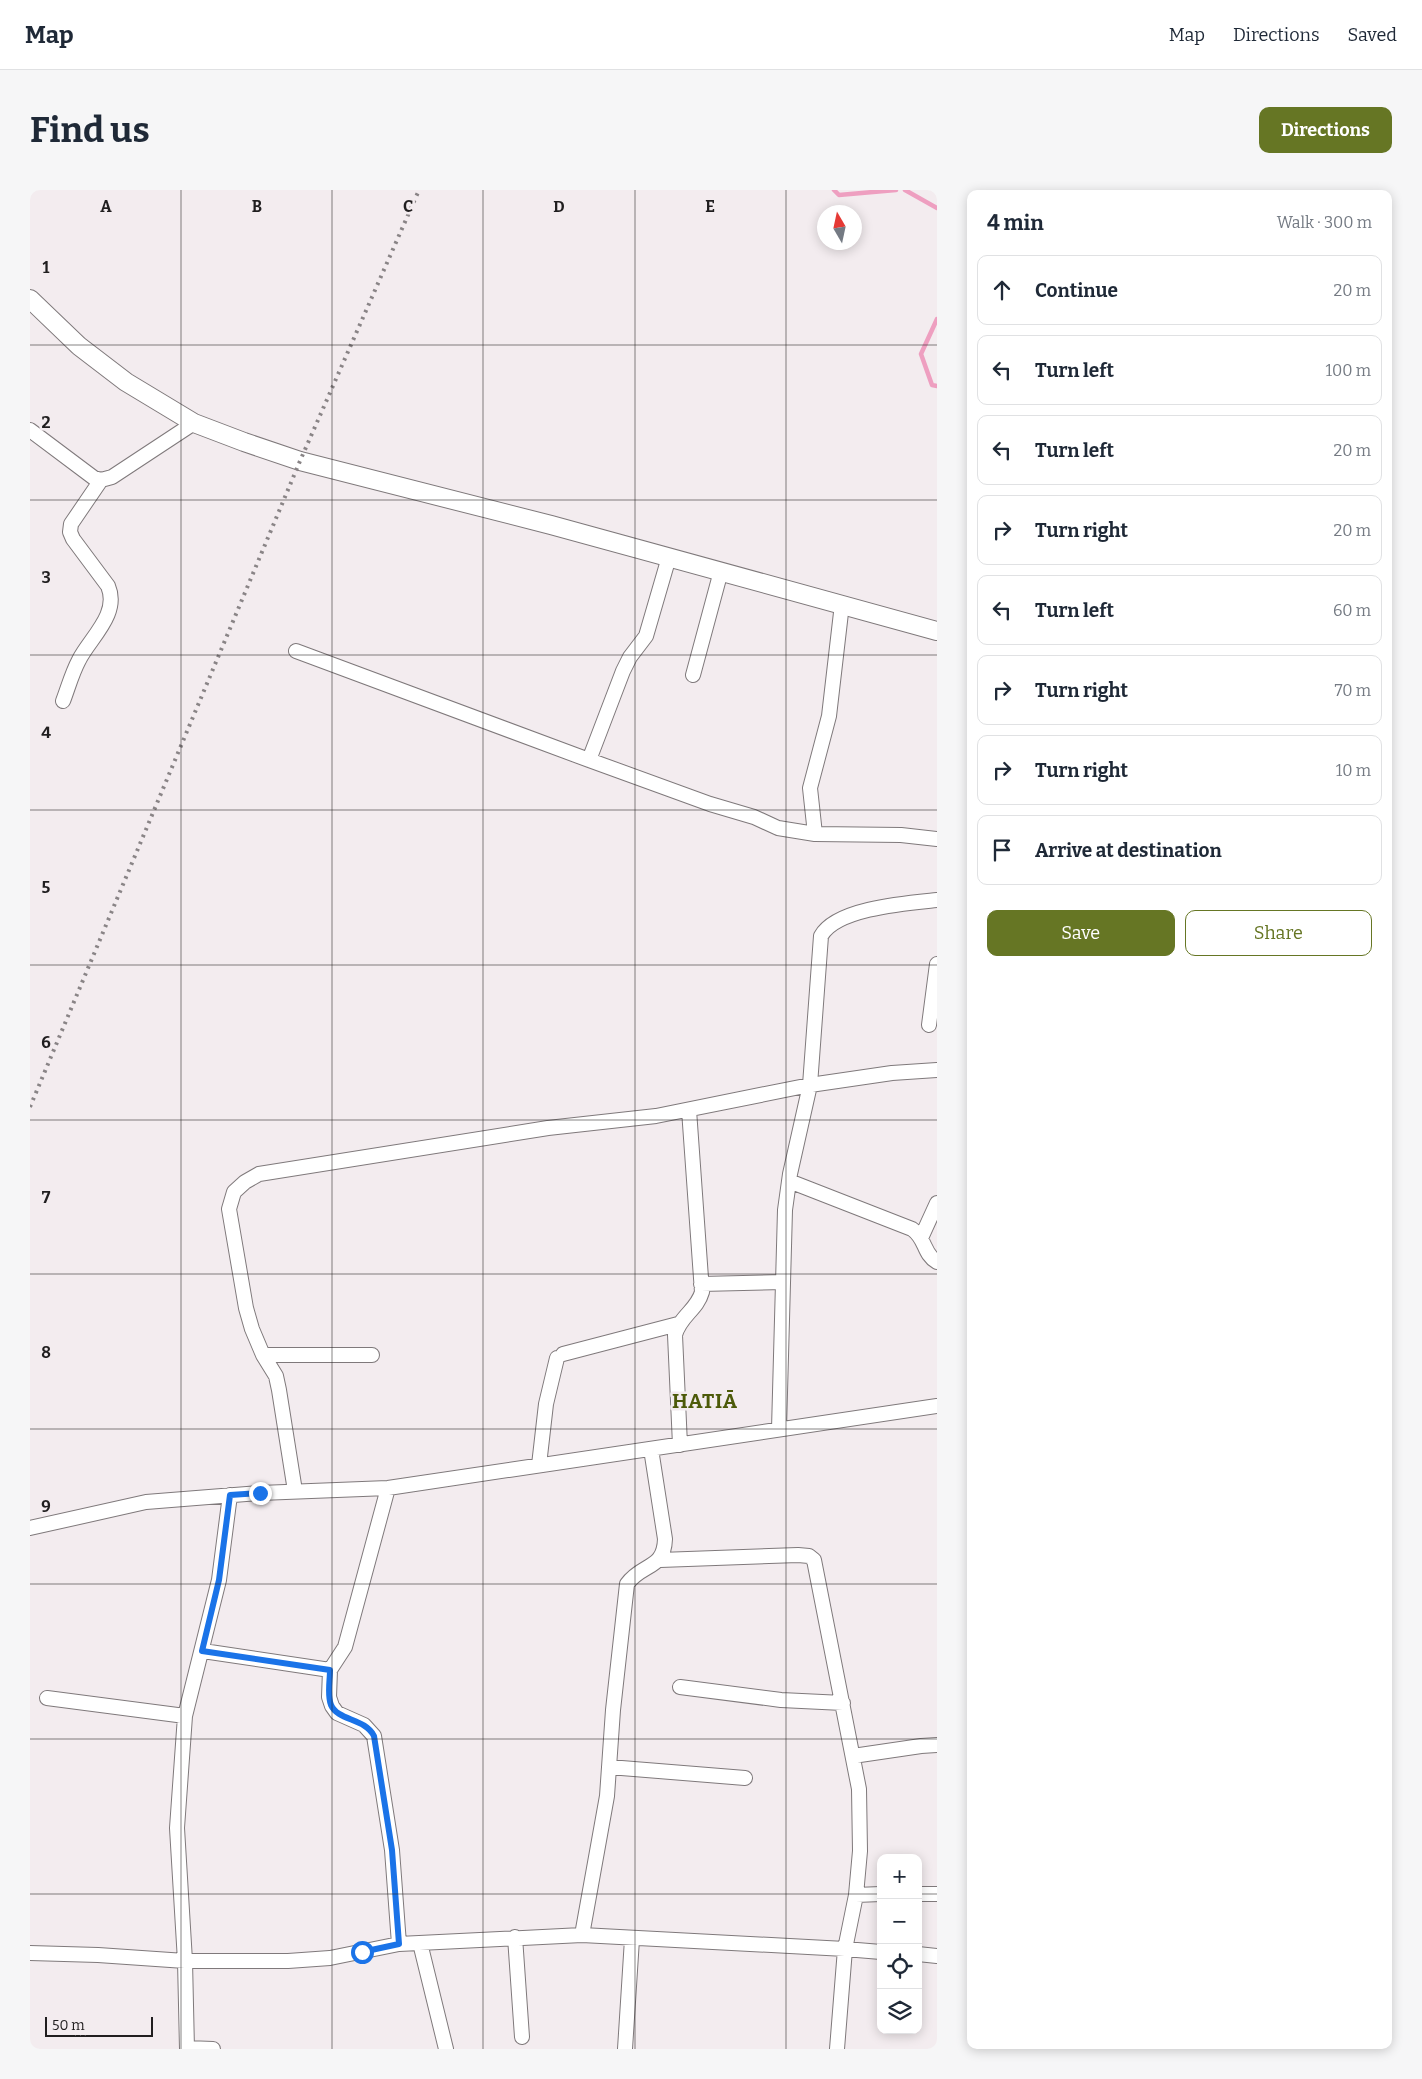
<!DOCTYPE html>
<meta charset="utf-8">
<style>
:root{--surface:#fff;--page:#f6f6f7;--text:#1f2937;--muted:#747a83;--line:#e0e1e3;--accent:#667624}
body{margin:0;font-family:Bitter,serif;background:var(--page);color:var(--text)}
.controls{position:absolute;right:15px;bottom:15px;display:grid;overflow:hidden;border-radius:10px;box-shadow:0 2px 12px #0003}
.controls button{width:45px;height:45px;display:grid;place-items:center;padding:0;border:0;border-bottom:1px solid var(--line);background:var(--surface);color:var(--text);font:25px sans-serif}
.compass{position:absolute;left:787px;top:15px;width:45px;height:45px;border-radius:50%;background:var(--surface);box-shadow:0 2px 12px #0003;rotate:351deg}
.scale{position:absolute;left:15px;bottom:12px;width:108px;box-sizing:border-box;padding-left:5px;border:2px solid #201e1f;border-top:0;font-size:14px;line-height:18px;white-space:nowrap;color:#201e1f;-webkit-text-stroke:4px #f3ecef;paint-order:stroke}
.stop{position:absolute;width:15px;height:15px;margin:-11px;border:4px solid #1a73e8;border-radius:50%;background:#fff}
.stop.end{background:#1a73e8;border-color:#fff;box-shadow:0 1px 5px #0008}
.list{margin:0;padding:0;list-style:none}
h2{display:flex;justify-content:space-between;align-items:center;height:65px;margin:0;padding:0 20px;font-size:21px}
h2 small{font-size:16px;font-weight:400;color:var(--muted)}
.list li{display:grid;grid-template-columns:32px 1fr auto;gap:15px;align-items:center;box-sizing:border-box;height:70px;margin:0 10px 10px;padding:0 10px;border:1px solid var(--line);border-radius:10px}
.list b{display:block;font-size:19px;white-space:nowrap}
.list em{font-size:16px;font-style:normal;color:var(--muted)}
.actions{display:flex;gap:10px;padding:15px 20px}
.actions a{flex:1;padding:11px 0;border:1px solid var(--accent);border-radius:10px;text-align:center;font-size:18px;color:var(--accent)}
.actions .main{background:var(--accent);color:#fff}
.icon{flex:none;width:28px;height:28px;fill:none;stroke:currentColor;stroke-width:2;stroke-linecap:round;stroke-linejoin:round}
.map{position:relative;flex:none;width:907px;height:1859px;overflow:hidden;border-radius:10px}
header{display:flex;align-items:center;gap:30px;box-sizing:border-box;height:70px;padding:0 25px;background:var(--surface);border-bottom:1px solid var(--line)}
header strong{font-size:24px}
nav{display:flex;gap:28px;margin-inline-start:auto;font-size:18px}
.intro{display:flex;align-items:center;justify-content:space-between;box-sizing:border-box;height:120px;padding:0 30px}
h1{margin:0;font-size:35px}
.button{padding:12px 22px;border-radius:10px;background:var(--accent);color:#fff;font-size:18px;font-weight:700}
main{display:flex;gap:30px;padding:0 30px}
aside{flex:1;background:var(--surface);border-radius:10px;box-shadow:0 2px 12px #0003}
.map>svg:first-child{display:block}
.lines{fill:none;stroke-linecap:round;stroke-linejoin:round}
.stream{stroke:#ee9fc0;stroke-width:4.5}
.minor-casing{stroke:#7f797b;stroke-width:16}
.tertiary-casing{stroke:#7f797b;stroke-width:20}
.minor{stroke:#fff;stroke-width:14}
.tertiary{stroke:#fff;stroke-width:18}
.rail{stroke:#898486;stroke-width:4;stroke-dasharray:2.5 5;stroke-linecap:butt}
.route{stroke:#1a73e8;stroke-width:6}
.grid{fill:none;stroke:#201e1f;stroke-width:1;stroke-opacity:0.55}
.labels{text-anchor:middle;stroke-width:5;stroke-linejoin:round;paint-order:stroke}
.district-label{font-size:20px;font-weight:bold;letter-spacing:1px;fill:#4c5a09;stroke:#f3ecef}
.grid-label{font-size:16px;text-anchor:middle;font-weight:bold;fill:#201e1f;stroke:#f3ecef;stroke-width:5;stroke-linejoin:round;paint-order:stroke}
</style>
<header>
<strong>Map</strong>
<nav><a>Map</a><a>Directions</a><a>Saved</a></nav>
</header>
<div class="intro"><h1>Find us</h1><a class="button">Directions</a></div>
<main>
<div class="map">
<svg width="907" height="1859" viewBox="0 0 907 1859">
<rect width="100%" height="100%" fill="#f3ecef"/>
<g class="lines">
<!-- stream -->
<path class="stream" d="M 804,0 L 809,5 L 866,0
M 875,0 L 907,18
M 907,129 L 891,164 L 902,195 L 907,196"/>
<defs>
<path id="minor" d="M 0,240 L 64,288 L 71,290 L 82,287 L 164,233
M 266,461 L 559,570 L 680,614 L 724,627 L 748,638 L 785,644 L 871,645 L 907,649
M 663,485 L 691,381
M 33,511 C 38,498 42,483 49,470 C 60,448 90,424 78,396 L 43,349 L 40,342 L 41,334 L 71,290
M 559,570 L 593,481 L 600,467 L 616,446 L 639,367
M 785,644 L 780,598 L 799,526 L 812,414
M 899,835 L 907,774
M 759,991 L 882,1039 C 896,1048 893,1064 907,1072
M 891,1048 L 907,1013
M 671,1094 L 753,1092
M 533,1164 L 648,1134
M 233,1165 L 342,1165
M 749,1239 L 755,1020 L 760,984 L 780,895 L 791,746 C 806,718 878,713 907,710
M 650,1255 L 645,1145 C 650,1126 667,1120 672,1102 L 659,920
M 509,1275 L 516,1214 L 527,1168
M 358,1298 L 315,1457 L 300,1480 L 299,1507 L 302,1516 L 307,1523 L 334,1535 L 344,1546 L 362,1660 L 369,1754
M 265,1301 L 249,1200 L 246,1186 L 233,1165 L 222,1139 L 216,1118 L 199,1019 L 204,1002 L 215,992 L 229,984 L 518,938 L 626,926 L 780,895 L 862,883 L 907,880
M 200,1305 L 189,1390 L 155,1526 L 147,1638 L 155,1771 L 258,1771 L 300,1768 L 369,1754 L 552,1745 L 815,1759 L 826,1705 L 851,1704
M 0,1338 L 116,1312 L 230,1303 L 358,1298 L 907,1216
M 630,1370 L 768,1365 L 779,1366 L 784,1370 L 829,1599 L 830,1661 L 826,1705
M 173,1461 L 300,1480
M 650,1497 L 751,1510 L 813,1513
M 17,1508 L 155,1526
M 823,1566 L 891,1556 L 907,1555
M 579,1577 L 715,1588
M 888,1704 L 907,1704
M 552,1745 L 577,1606 L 583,1520 L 597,1394 C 612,1373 634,1380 635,1349 L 621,1259
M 485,1747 L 492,1847
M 390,1753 L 416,1859
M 0,1763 L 68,1765 L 155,1771 L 157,1859
M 888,1764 L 907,1766
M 157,1858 L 183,1859
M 595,1859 L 602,1749
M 807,1859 L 815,1759 L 851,1762"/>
<path id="tertiary" d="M 0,109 L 49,156 L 96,192 L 164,233 L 214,252 L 270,271 L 521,335 L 907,441"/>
</defs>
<!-- minor casing -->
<use href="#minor" class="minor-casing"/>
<!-- tertiary casing -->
<use href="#tertiary" class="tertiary-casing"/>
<!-- minor -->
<use href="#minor" class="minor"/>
<!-- tertiary -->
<use href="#tertiary" class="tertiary"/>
<!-- rail -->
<path class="rail" d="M 0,917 L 270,271 L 389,0"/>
</g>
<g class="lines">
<!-- route -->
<path class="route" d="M 230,1303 L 200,1305 L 189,1390 L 172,1461 L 300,1480 C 300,1491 297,1505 301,1515 C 308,1531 335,1528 344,1546 L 362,1660 L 369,1754 L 332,1762"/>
</g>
<!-- grid -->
<path class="grid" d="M 151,0 L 151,1859M 302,0 L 302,1859M 453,0 L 453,1859M 605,0 L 605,1859M 756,0 L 756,1859M 0,155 L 907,155M 0,310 L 907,310M 0,465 L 907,465M 0,620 L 907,620M 0,775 L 907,775M 0,930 L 907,930M 0,1084 L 907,1084M 0,1239 L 907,1239M 0,1394 L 907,1394M 0,1549 L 907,1549M 0,1704 L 851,1704M 888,1704 L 907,1704"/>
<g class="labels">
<!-- district labels -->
<g class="district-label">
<text x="675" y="1218">HATIĀ</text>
</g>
</g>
<g class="grid-label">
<text x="76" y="22">A</text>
<text x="227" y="22">B</text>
<text x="378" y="22">C</text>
<text x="529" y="22">D</text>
<text x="680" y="22">E</text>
<text x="16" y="83">1</text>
<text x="16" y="238">2</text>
<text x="16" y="393">3</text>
<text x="16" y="548">4</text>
<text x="16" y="703">5</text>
<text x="16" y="858">6</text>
<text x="16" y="1013">7</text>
<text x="16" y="1168">8</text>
<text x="16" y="1322">9</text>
</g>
</svg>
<div class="controls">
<button>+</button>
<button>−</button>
<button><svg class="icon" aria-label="locate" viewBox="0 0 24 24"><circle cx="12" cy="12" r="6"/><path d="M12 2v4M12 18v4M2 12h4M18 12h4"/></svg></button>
<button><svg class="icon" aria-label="layers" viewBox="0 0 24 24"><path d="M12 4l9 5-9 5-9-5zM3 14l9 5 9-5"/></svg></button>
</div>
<svg class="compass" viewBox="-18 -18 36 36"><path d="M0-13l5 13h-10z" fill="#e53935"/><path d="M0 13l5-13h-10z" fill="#747a83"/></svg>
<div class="scale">50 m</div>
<div class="stop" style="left:332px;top:1762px"></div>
<div class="stop end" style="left:230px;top:1303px"></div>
</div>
<aside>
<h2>4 min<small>Walk · 300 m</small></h2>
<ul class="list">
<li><svg class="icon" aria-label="ahead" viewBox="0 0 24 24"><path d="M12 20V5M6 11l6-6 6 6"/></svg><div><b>Continue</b></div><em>20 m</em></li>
<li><svg class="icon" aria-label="left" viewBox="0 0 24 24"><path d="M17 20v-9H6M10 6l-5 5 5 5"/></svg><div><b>Turn left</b></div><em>100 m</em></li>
<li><svg class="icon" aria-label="left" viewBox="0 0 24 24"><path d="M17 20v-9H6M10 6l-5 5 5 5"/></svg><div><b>Turn left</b></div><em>20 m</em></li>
<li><svg class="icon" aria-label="right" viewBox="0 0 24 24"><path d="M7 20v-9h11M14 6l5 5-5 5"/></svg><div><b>Turn right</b></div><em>20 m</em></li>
<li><svg class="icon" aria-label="left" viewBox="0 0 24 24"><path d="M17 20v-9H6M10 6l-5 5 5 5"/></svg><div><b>Turn left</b></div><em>60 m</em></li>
<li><svg class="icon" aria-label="right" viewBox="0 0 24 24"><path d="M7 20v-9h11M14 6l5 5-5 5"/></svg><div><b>Turn right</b></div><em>70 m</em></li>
<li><svg class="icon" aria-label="right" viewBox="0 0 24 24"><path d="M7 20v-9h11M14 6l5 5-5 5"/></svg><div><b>Turn right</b></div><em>10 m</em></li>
<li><svg class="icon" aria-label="arrive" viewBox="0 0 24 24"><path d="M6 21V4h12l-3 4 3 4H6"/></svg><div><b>Arrive at destination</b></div></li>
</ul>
<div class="actions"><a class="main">Save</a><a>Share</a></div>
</aside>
</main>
